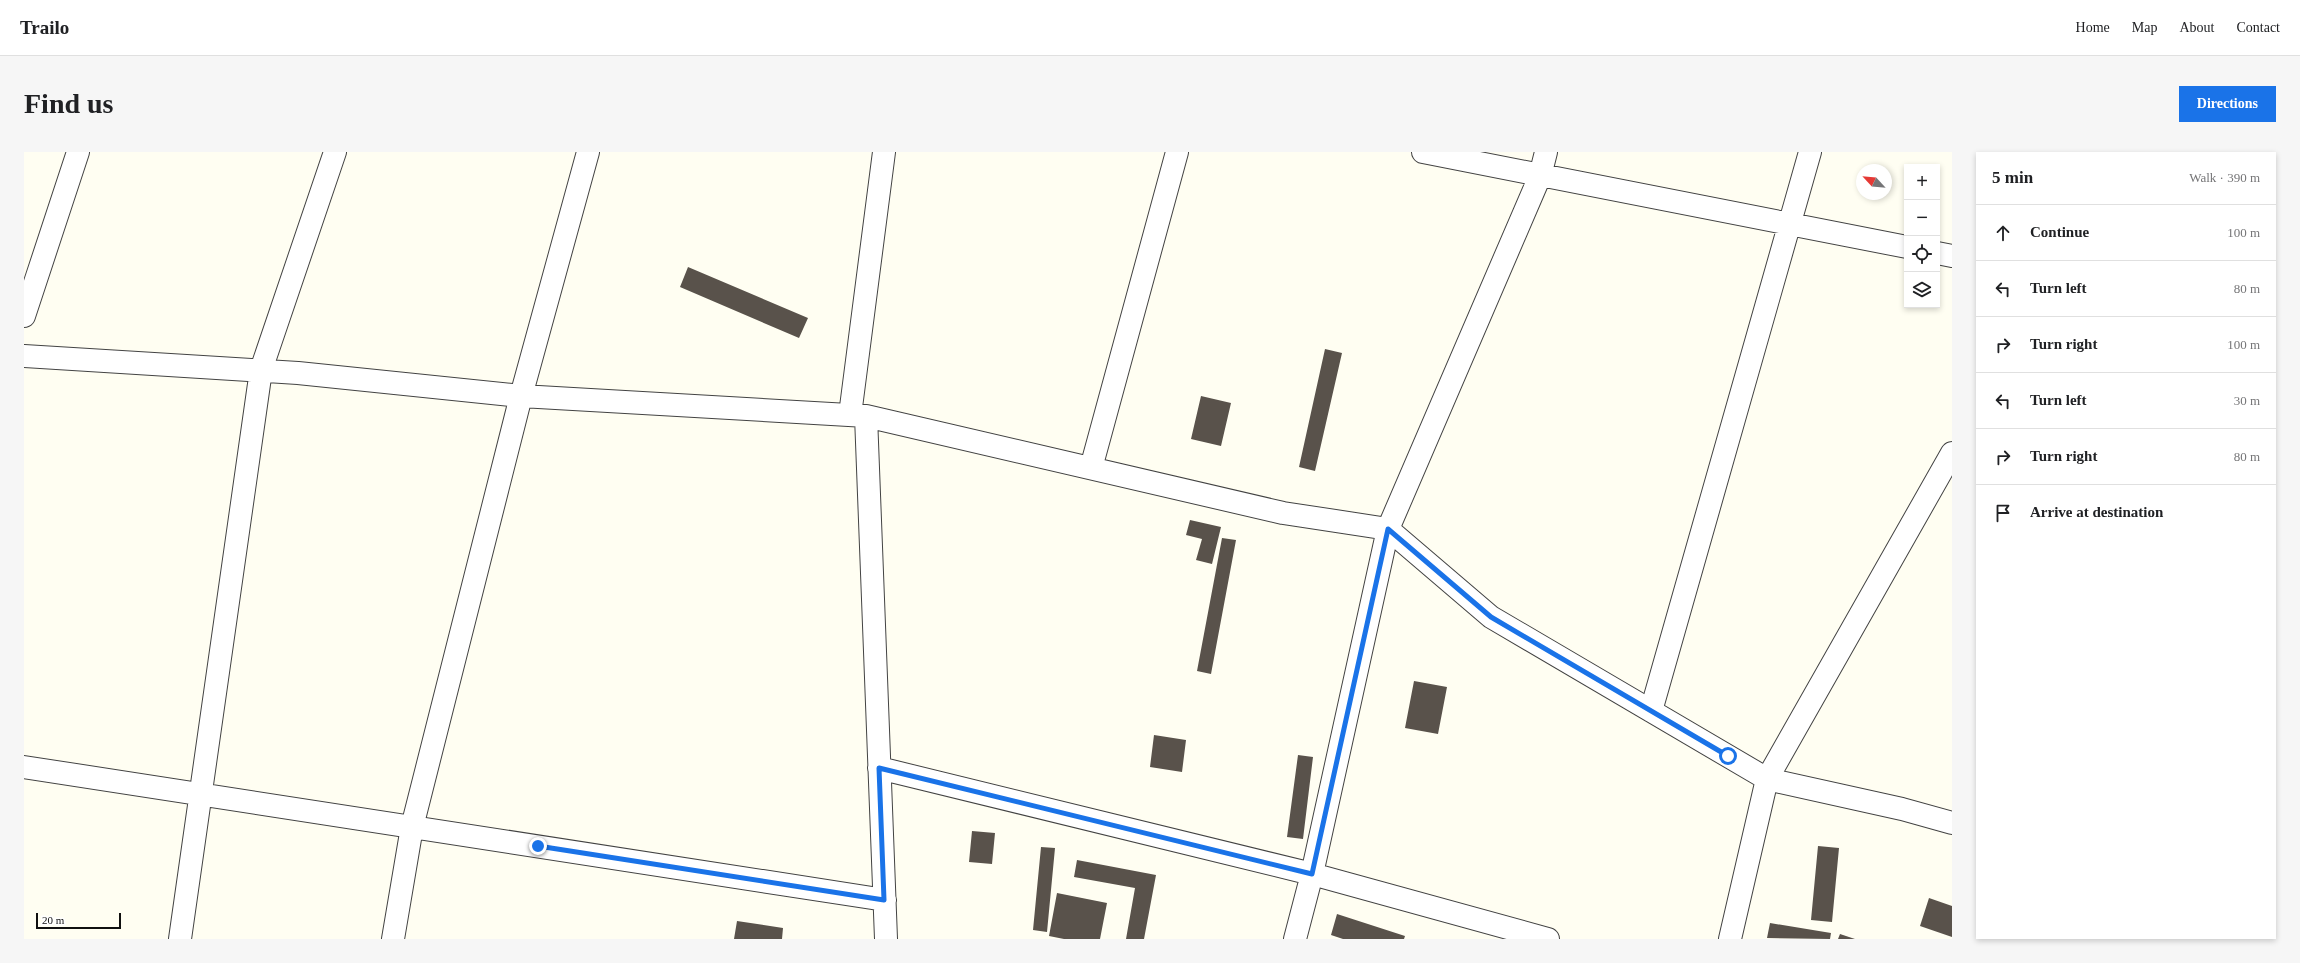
<!DOCTYPE html>
<meta charset="utf-8">
<style>
:root{--surface:#fff;--page:#f6f6f6;--text:#202124;--muted:#757577;--line:#e0e0e0;--accent:#1a73e8}
body{margin:0;font-family:"Times New Roman",serif;background:var(--page);color:var(--text)}
.controls{position:absolute;right:12px;top:12px;display:grid;overflow:hidden;border-radius:0px;box-shadow:0 2px 6px #0003}
.controls button{width:36px;height:36px;display:grid;place-items:center;padding:0;border:0;border-bottom:1px solid var(--line);background:var(--surface);color:var(--text);font:20px sans-serif}
.compass{position:absolute;left:1832px;top:12px;width:36px;height:36px;border-radius:50%;background:var(--surface);box-shadow:0 2px 6px #0003;rotate:296deg}
.scale{position:absolute;left:12px;bottom:10px;width:85px;box-sizing:border-box;padding-left:4px;border:2px solid #101010;border-top:0;font-size:11px;line-height:14px;white-space:nowrap;color:#101010;-webkit-text-stroke:3px #fff;paint-order:stroke}
.stop{position:absolute;width:12px;height:12px;margin:-9px;border:3px solid #1a73e8;border-radius:50%;background:#fff}
.stop.end{background:#1a73e8;border-color:#fff;box-shadow:0 1px 4px #0008}
.list{margin:0;padding:0;list-style:none}
h2{display:flex;justify-content:space-between;align-items:center;height:52px;margin:0;padding:0 16px;font-size:17px}
h2 small{font-size:13px;font-weight:400;color:var(--muted)}
.list li{display:grid;grid-template-columns:26px 1fr auto;gap:12px;align-items:center;box-sizing:border-box;height:56px;padding:0 16px;border-top:1px solid var(--line)}
.list b{display:block;font-size:15px;white-space:nowrap}
.list em{font-size:13px;font-style:normal;color:var(--muted)}
.icon{flex:none;width:22px;height:22px;fill:none;stroke:currentColor;stroke-width:2;stroke-linecap:round;stroke-linejoin:round}
.map{position:relative;flex:none;width:1928px;height:787px;overflow:hidden;border-radius:0px}
header{display:flex;align-items:center;gap:24px;box-sizing:border-box;height:56px;padding:0 20px;background:var(--surface);border-bottom:1px solid var(--line)}
header strong{font-size:19px}
nav{display:flex;gap:22px;margin-inline-start:auto;font-size:14px}
.intro{display:flex;align-items:center;justify-content:space-between;box-sizing:border-box;height:96px;padding:0 24px}
h1{margin:0;font-size:28px}
.button{padding:10px 18px;border-radius:0px;background:var(--accent);color:#fff;font-size:14px;font-weight:700}
main{display:flex;gap:24px;padding:0 24px}
aside{flex:1;background:var(--surface);border-radius:0px;box-shadow:0 2px 6px #0003}
.map>svg:first-child{display:block}
.building{fill:#59524b}
.lines{fill:none;stroke-linecap:round;stroke-linejoin:round}
.minor-casing{stroke:#434343;stroke-width:24}
.minor{stroke:#fff;stroke-width:22}
.route{stroke:#1a73e8;stroke-width:5}
</style>
<header>
<strong>Trailo</strong>
<nav><a>Home</a><a>Map</a><a>About</a><a>Contact</a></nav>
</header>
<div class="intro"><h1>Find us</h1><a class="button">Directions</a></div>
<main>
<div class="map">
<svg width="1928" height="787" viewBox="0 0 1928 787">
<rect width="100%" height="100%" fill="#fffef2"/>
<!-- building -->
<path class="building" d="M 664,115 L 784,166 L 775,186 L 656,135 Z
M 1301,197 L 1318,201 L 1291,319 L 1275,315 Z
M 1177,244 L 1207,251 L 1197,294 L 1167,287 Z
M 1166,368 L 1197,375 L 1188,412 L 1172,408 L 1178,387 L 1162,383 Z
M 1198,386 L 1212,388 L 1187,522 L 1173,519 Z
M 1390,529 L 1423,535 L 1414,582 L 1381,576 Z
M 1130,583 L 1162,588 L 1158,620 L 1126,615 Z
M 1274,603 L 1289,605 L 1279,687 L 1263,685 Z
M 948,679 L 971,681 L 968,712 L 945,710 Z
M 1794,694 L 1815,696 L 1808,770 L 1787,768 Z
M 1017,695 L 1031,696 L 1023,780 L 1009,778 Z
M 1053,708 L 1132,723 L 1120,787 L 1102,787 L 1111,736 L 1050,725 Z
M 1033,741 L 1083,751 L 1076,787 L 1040,787 L 1025,784 Z
M 1905,746 L 1928,754 L 1928,785 L 1896,774 Z
M 1313,762 L 1381,784 L 1380,787 L 1319,787 L 1307,783 Z
M 713,769 L 759,776 L 758,787 L 710,787 Z
M 1746,771 L 1807,781 L 1806,787 L 1743,786 Z
M 1816,782 L 1831,787 L 1814,787 Z"/>
<g class="lines">
<defs>
<path id="minor" d="M 1399,0 L 1883,95
M 1913,101 L 1928,104
M 0,164 L 54,0
M 0,204 L 274,221 L 497,244 L 842,264 L 1259,361 L 1364,377 L 1467,465 L 1743,627 L 1878,657 L 1928,671
M 826,263 L 860,0
M 842,264 L 862,787
M 1067,316 L 1153,0
M 1627,559 L 1786,0
M 0,615 L 861,748
M 855,616 L 1288,722 L 1524,787
M 156,787 L 237,218 L 311,0
M 369,787 L 388,675 L 497,244 L 564,0
M 1271,787 L 1288,722 L 1364,377 L 1516,24 L 1522,0
M 1706,787 L 1743,627 L 1928,301"/>
</defs>
<!-- minor casing -->
<use href="#minor" class="minor-casing"/>
<!-- minor -->
<use href="#minor" class="minor"/>
</g>
<g class="lines">
<!-- route -->
<path class="route" d="M 514,694 L 860,748 L 855,616 L 1288,722 L 1364,377 L 1467,465 L 1704,604"/>
</g>
</svg>
<div class="controls">
<button>+</button>
<button>−</button>
<button><svg class="icon" aria-label="locate" viewBox="0 0 24 24"><circle cx="12" cy="12" r="6"/><path d="M12 2v4M12 18v4M2 12h4M18 12h4"/></svg></button>
<button><svg class="icon" aria-label="layers" viewBox="0 0 24 24"><path d="M12 4l9 5-9 5-9-5zM3 14l9 5 9-5"/></svg></button>
</div>
<svg class="compass" viewBox="-18 -18 36 36"><path d="M0-13l5 13h-10z" fill="#e53935"/><path d="M0 13l5-13h-10z" fill="#757577"/></svg>
<div class="scale">20 m</div>
<div class="stop" style="left:1704px;top:604px"></div>
<div class="stop end" style="left:514px;top:694px"></div>
</div>
<aside>
<h2>5 min<small>Walk · 390 m</small></h2>
<ul class="list">
<li><svg class="icon" aria-label="ahead" viewBox="0 0 24 24"><path d="M12 20V5M6 11l6-6 6 6"/></svg><div><b>Continue</b></div><em>100 m</em></li>
<li><svg class="icon" aria-label="left" viewBox="0 0 24 24"><path d="M17 20v-9H6M10 6l-5 5 5 5"/></svg><div><b>Turn left</b></div><em>80 m</em></li>
<li><svg class="icon" aria-label="right" viewBox="0 0 24 24"><path d="M7 20v-9h11M14 6l5 5-5 5"/></svg><div><b>Turn right</b></div><em>100 m</em></li>
<li><svg class="icon" aria-label="left" viewBox="0 0 24 24"><path d="M17 20v-9H6M10 6l-5 5 5 5"/></svg><div><b>Turn left</b></div><em>30 m</em></li>
<li><svg class="icon" aria-label="right" viewBox="0 0 24 24"><path d="M7 20v-9h11M14 6l5 5-5 5"/></svg><div><b>Turn right</b></div><em>80 m</em></li>
<li><svg class="icon" aria-label="arrive" viewBox="0 0 24 24"><path d="M6 21V4h12l-3 4 3 4H6"/></svg><div><b>Arrive at destination</b></div></li>
</ul>
</aside>
</main>
